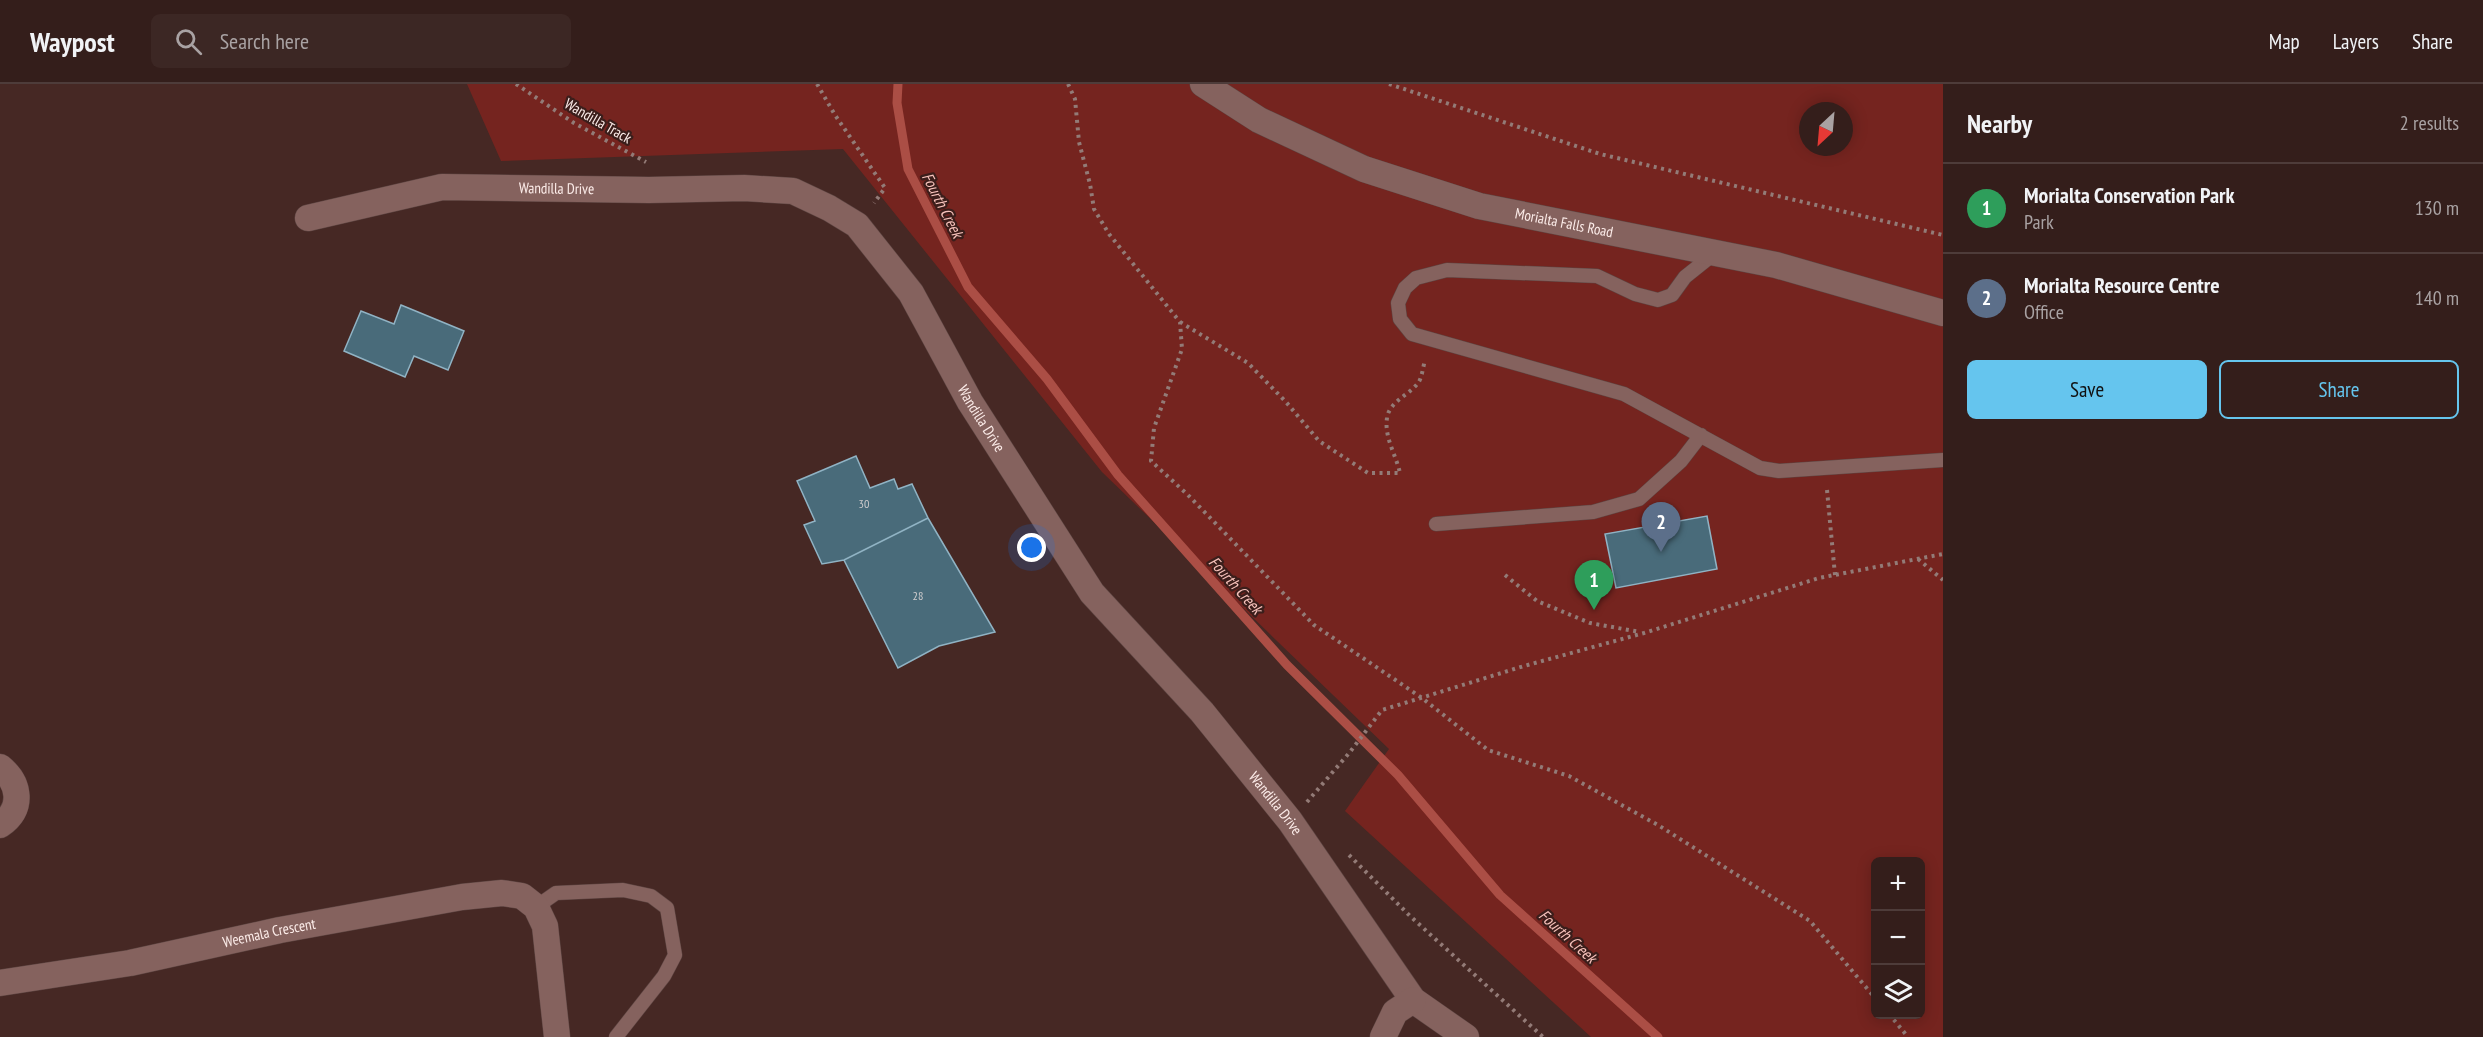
<!DOCTYPE html>
<meta charset="utf-8">
<style>
:root{--surface:#341e1b;--page:#3c2724;--text:#f1f3f6;--muted:#a9a2a3;--line:#4e3c3a;--accent:#65c5ee}
body{margin:0;font-family:"PT Sans Narrow",sans-serif;background:var(--page);color:var(--text)}
.controls{position:absolute;right:18px;bottom:18px;display:grid;overflow:hidden;border-radius:9px;box-shadow:0 3px 15px #0003}
.controls button{width:54px;height:54px;display:grid;place-items:center;padding:0;border:0;border-bottom:2px solid var(--line);background:var(--surface);color:var(--text);font:30px sans-serif}
.compass{position:absolute;left:1799px;top:18px;width:54px;height:54px;border-radius:50%;background:var(--surface);box-shadow:0 3px 15px #0003;rotate:206deg}
.you{position:absolute;left:1032px;top:464px;width:21px;height:21px;margin:-15px;border:4px solid #fff;border-radius:50%;background:#1a73e8;box-shadow:0 0 0 9px #1a73e833}
.badge{display:grid;place-items:center;width:39px;height:39px;border-radius:50%;background:var(--accent);color:#fff;font-size:20px;font-weight:700}
.pin{position:absolute;translate:-50% -50px;filter:drop-shadow(0 2px 3px #0008)}
.pin::after{content:'';position:absolute;top:32px;width:21px;height:18px;background:inherit;clip-path:polygon(0 0,100% 0,50% 100%)}
.list{margin:0;padding:0;list-style:none}
h2{display:flex;justify-content:space-between;align-items:center;height:78px;margin:0;padding:0 24px;font-size:26px}
h2 small{font-size:20px;font-weight:400;color:var(--muted)}
.list li{display:grid;grid-template-columns:39px 1fr auto;gap:18px;align-items:center;box-sizing:border-box;height:90px;padding:0 24px;border-top:2px solid var(--line)}
.list b{display:block;font-size:22px;white-space:nowrap}
.list p{margin:0;font-size:20px;white-space:nowrap;color:var(--muted)}
.list em{font-size:20px;font-style:normal;color:var(--muted)}
.actions{display:flex;gap:12px;padding:18px 24px}
.actions a{flex:1;padding:14px 0;border:2px solid var(--accent);border-radius:9px;text-align:center;font-size:21px;color:var(--accent)}
.actions .main{background:var(--accent);color:#111}
.icon{flex:none;width:33px;height:33px;fill:none;stroke:currentColor;stroke-width:2;stroke-linecap:round;stroke-linejoin:round}
.map{position:relative;flex:none;width:1943px;height:953px;overflow:hidden}
header{display:flex;align-items:center;gap:36px;box-sizing:border-box;height:84px;padding:0 30px;background:var(--surface);border-bottom:2px solid var(--line)}
header strong{font-size:28px}
nav{display:flex;gap:33px;margin-inline-start:auto;font-size:21px}
.search{width:420px;height:54px;background:var(--page);display:flex;align-items:center;gap:15px;box-sizing:border-box;padding:0 21px;border-radius:9px;color:var(--muted);font-size:22px}
main{display:flex}
aside{flex:1;background:var(--surface)}
.map>svg:first-child{display:block}
.green{fill:#75241f;fill-rule:evenodd}
.lines{fill:none;stroke-linecap:round;stroke-linejoin:round}
.stream{stroke:#ab4e45;stroke-width:9}
.building{fill:#496b7a;stroke:#90b3c4;stroke-width:1.5}
.service-casing{stroke:#5d4542;stroke-width:15}
.minor-casing{stroke:#5d4542;stroke-width:27}
.path{stroke:#937b77;stroke-width:4;stroke-dasharray:3 4.5;stroke-linecap:butt}
.service{stroke:#85625e;stroke-width:14}
.minor{stroke:#85625e;stroke-width:26}
.labels{text-anchor:middle;stroke-width:4.5;stroke-linejoin:round;paint-order:stroke}
.number-label{font-size:12px;fill:#cfcccd}
.street-label{font-size:15px;fill:#fcece9;stroke:#3b1e1b}
.water-label{font-size:16px;font-style:italic;fill:#f7c2bb;stroke:#3b1e1b}
</style>
<header>
<strong>Waypost</strong>
<div class="search"><svg class="icon" aria-label="search" viewBox="0 0 24 24"><circle cx="10" cy="10" r="6"/><path d="M15 15l6 6"/></svg>Search here</div>
<nav><a>Map</a><a>Layers</a><a>Share</a></nav>
</header>
<main>
<div class="map">
<svg width="1943" height="953" viewBox="0 0 1943 953">
<rect width="100%" height="100%" fill="#462824"/>
<!-- green -->
<path class="green" d="M 467,0 L 1943,0 L 1943,953 L 1591,953 L 1345,727 L 1389,665 L 1102,388 L 843,65 L 501,77 ZM 1808,27 L 1844,27 L 1844,63 L 1808,63 ZM 1876,778 L 1920,778 L 1920,930 L 1876,930 Z"/>
<g class="lines">
<!-- stream -->
<path class="stream" d="M 898,0 L 897,19 L 908,85 L 968,203 L 1047,295 L 1118,391 L 1287,581 L 1398,691 L 1500,811 L 1658,953"/>
</g>
<!-- building -->
<path class="building" d="M 401,221 L 464,247 L 448,286 L 414,272 L 405,293 L 344,267 L 361,227 L 394,240 Z
M 856,372 L 870,404 L 894,395 L 898,405 L 912,400 L 928,434 L 844,476 L 822,480 L 804,441 L 815,437 L 797,397 Z
M 1707,432 L 1717,485 L 1616,504 L 1605,450 Z
M 928,434 L 995,548 L 939,562 L 898,584 L 844,476 Z"/>
<g class="lines">
<defs>
<path id="service" d="M 1715,169 L 1685,193 L 1672,211 L 1658,216 L 1635,210 L 1597,192 L 1447,186 L 1416,194 L 1405,204 L 1398,219 L 1400,235 L 1412,250 L 1624,310 L 1760,384 L 1779,387 L 1943,376
M 1436,440 L 1593,428 L 1639,415 L 1681,377 L 1701,351
M 536,823 L 556,809 L 623,806 L 651,812 L 667,824 L 675,871 L 664,892 L 616,953"/>
<g id="minor">
<path id="s1" d="M 1203,0 L 1259,36 L 1364,85 L 1479,122 L 1776,181 L 1943,229"/>
<path id="s2" d="M 308,134 L 442,103 L 649,106 L 744,104 L 793,107 L 829,124 L 857,141 L 911,209 L 970,318 L 1092,509 L 1202,628 L 1290,737 L 1413,916 L 1466,953"/>
<path d="M 0,683 C 20,699 24,725 0,741"/>
<path id="s3" d="M 0,899 L 130,879 L 280,846 L 462,813 L 502,809 L 522,812 L 536,823 L 545,842 L 557,953"/>
<path d="M 1383,953 L 1395,928 L 1413,916"/>
</g>
</defs>
<!-- service casing -->
<use href="#service" class="service-casing"/>
<!-- minor casing -->
<use href="#minor" class="minor-casing"/>
<!-- path -->
<path class="path" d="M 516,0 L 574,39 L 646,78
M 817,0 L 835,31 L 885,104 L 874,119
M 1068,0 L 1075,15 L 1079,58 L 1090,100 L 1094,125 L 1109,150 L 1180,238 L 1182,265 L 1154,344 L 1151,377 L 1188,411 L 1314,541 L 1422,614 L 1488,666 L 1569,692 L 1658,741 L 1810,837 L 1876,915
M 1389,0 L 1600,70 L 1943,151
M 1180,238 L 1248,279 L 1286,318 L 1319,357 L 1368,389 L 1400,389 C 1396,371 1384,353 1387,334 C 1389,318 1409,311 1418,299 C 1422,294 1423,283 1425,276
M 1827,406 L 1835,491
M 1918,475 L 1943,496
M 1505,491 L 1537,517 L 1590,539 L 1640,548
M 1307,718 L 1350,668 L 1382,626 L 1524,582 L 1644,549 L 1819,494 L 1943,470
M 1349,771 L 1410,832 L 1543,953
M 1889,930 L 1908,953"/>
<!-- service -->
<use href="#service" class="service"/>
<!-- minor -->
<use href="#minor" class="minor"/>
</g>
<g class="labels">
<!-- number labels -->
<g class="number-label">
<text x="864" y="424">30</text>
<text x="918" y="516">28</text>
</g>
<!-- street labels -->
<g class="street-label">
<text transform="translate(598 37) rotate(30)" y="5">Wandilla Track</text>
<text dy="5" stroke="none"><textPath href="#s2" startOffset="252">Wandilla Drive</textPath></text>
<text dy="5" stroke="none"><textPath href="#s1" startOffset="390">Morialta Falls Road</textPath></text>
<text dy="5" stroke="none"><textPath href="#s2" startOffset="792">Wandilla Drive</textPath></text>
<text dy="5" stroke="none"><textPath href="#s2" startOffset="1278">Wandilla Drive</textPath></text>
<text dy="5" stroke="none"><textPath href="#s3" startOffset="274">Weemala Crescent</textPath></text>
</g>
<!-- water labels -->
<g class="water-label">
<text transform="translate(943 121) rotate(63)" y="6">Fourth Creek</text>
<text transform="translate(1236 501) rotate(48)" y="6">Fourth Creek</text>
<text transform="translate(1568 852) rotate(42)" y="6">Fourth Creek</text>
</g>
</g>
</svg>
<div class="controls">
<button>+</button>
<button>−</button>
<button><svg class="icon" aria-label="layers" viewBox="0 0 24 24"><path d="M12 4l9 5-9 5-9-5zM3 14l9 5 9-5"/></svg></button>
</div>
<svg class="compass" viewBox="-18 -18 36 36"><path d="M0-13l5 13h-10z" fill="#e53935"/><path d="M0 13l5-13h-10z" fill="#a9a2a3"/></svg>
<div class="you"></div>
<div class="pin badge" style="left:1594px;top:526px;background:#2e9e5b">1</div>
<div class="pin badge" style="left:1661px;top:468px;background:#5c6f8a">2</div>
</div>
<aside>
<h2>Nearby<small>2 results</small></h2>
<ul class="list">
<li><span class="badge" style="background:#2e9e5b">1</span><div><b>Morialta Conservation Park</b><p>Park</p></div><em>130 m</em></li>
<li><span class="badge" style="background:#5c6f8a">2</span><div><b>Morialta Resource Centre</b><p>Office</p></div><em>140 m</em></li>
</ul>
<div class="actions"><a class="main">Save</a><a>Share</a></div>
</aside>
</main>
